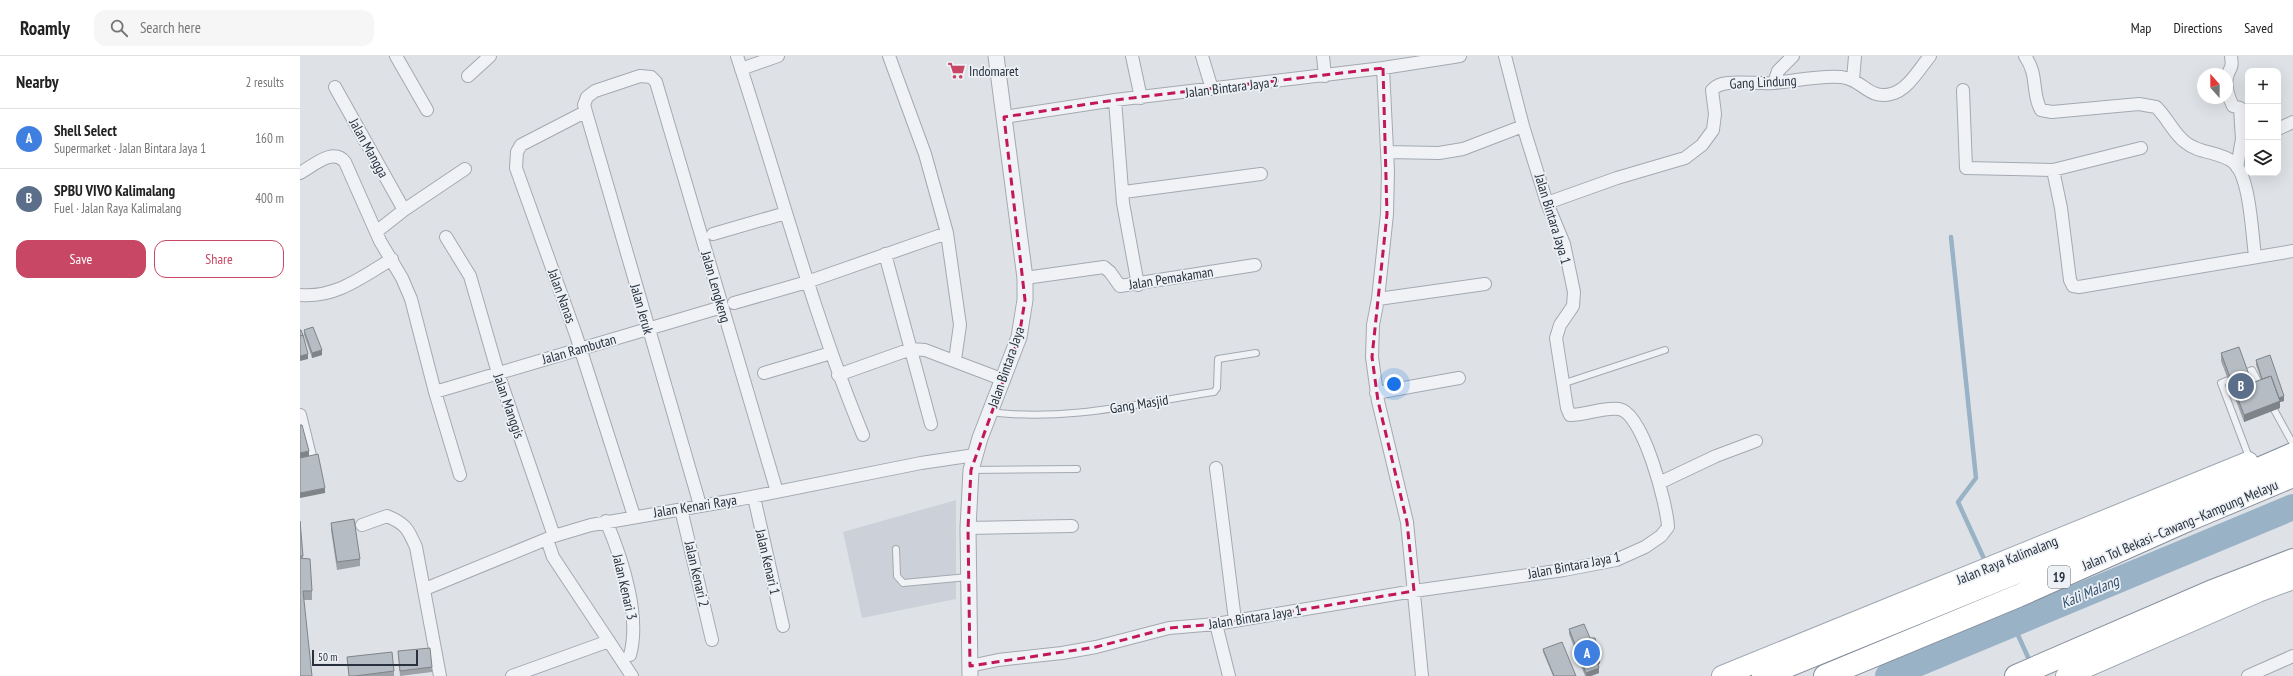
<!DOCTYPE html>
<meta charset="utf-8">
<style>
:root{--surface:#fff;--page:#f6f6f6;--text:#222;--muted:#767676;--line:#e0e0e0;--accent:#c74764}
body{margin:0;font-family:"PT Sans Narrow",sans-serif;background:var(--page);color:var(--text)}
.controls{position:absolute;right:12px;top:12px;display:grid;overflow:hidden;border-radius:8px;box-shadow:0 4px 16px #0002}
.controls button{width:36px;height:36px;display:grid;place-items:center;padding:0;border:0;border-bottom:1px solid var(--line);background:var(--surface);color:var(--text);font:20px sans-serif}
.compass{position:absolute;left:1897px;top:12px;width:36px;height:36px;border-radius:50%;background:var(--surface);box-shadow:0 4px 16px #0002;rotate:339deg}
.scale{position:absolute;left:12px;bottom:10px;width:106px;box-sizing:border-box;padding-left:4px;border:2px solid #28313d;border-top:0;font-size:11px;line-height:14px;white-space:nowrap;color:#28313d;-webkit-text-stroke:3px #edf1f5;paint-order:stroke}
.you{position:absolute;left:1094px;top:328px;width:14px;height:14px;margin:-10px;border:3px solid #fff;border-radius:50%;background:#1a73e8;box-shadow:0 0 0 6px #1a73e833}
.badge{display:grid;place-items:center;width:26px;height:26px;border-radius:50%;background:var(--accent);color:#fff;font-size:13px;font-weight:700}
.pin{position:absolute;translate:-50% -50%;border:2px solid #fff;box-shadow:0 1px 4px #0006}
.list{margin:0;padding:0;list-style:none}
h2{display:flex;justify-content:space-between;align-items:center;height:52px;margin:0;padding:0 16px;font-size:17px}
h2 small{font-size:13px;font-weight:400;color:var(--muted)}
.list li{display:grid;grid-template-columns:26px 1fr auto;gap:12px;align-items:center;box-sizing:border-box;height:60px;padding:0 16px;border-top:1px solid var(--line)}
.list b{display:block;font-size:15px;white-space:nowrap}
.list p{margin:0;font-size:13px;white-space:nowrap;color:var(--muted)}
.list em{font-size:13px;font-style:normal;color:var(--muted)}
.actions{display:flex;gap:8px;padding:12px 16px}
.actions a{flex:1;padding:9px 0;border:1px solid var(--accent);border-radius:12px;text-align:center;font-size:14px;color:var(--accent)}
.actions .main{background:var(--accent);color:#fff}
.icon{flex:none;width:22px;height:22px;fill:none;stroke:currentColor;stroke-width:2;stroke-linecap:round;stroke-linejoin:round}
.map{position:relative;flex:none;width:1993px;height:620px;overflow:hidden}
header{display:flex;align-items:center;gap:24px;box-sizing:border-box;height:56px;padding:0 20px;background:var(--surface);border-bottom:1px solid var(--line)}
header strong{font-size:19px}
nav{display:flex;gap:22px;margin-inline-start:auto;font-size:14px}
.search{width:280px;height:36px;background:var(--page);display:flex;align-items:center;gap:10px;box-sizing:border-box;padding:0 14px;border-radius:12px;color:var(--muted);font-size:15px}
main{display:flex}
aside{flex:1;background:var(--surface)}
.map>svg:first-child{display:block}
.built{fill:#ccd1d9}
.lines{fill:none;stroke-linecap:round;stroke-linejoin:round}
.stream{stroke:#9ab2c6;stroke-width:4.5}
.river{stroke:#9ab2c6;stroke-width:26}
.service-casing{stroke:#a4a9b1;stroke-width:8}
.minor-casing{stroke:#a4a9b1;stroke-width:14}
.tertiary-casing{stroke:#a4a9b1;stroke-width:17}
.primary-casing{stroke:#9ea7b2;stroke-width:22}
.motorway-casing{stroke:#86909d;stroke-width:24}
.service{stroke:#f0f2f5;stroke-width:6}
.minor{stroke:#f0f2f5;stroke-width:12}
.tertiary{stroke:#f0f2f5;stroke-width:15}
.primary{stroke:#fff;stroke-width:20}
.motorway{stroke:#fff;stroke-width:22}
.wall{fill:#9ca2a8}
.shaded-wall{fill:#7f8488}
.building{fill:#b5bcc3;stroke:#7f8488}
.marked{fill:none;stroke:#c2185b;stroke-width:3;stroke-dasharray:8 5;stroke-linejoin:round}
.labels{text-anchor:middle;stroke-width:3.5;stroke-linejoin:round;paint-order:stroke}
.shield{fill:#edf1f5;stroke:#636b74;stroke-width:1}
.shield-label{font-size:13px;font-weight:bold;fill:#28313d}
.poi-label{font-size:14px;fill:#28313d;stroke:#edf1f5;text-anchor:start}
.street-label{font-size:14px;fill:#28313d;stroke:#edf1f5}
.water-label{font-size:15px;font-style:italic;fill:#34526f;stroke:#edf1f5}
</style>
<header>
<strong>Roamly</strong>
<div class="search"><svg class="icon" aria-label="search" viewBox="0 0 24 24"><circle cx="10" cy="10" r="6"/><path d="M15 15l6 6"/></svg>Search here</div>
<nav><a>Map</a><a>Directions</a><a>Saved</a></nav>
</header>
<main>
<aside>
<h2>Nearby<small>2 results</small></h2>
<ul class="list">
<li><span class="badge" style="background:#3f7fe0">A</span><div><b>Shell Select</b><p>Supermarket · Jalan Bintara Jaya 1</p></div><em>160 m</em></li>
<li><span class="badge" style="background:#5c6f8a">B</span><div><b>SPBU VIVO Kalimalang</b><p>Fuel · Jalan Raya Kalimalang</p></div><em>400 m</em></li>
</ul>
<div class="actions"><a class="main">Save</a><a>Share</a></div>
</aside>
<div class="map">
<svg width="1993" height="620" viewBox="0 0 1993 620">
<rect width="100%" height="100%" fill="#dee2e7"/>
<!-- built -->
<path class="built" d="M 656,444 L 656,543 L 562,562 L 543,476 Z"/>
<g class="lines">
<!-- stream -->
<path class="stream" d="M 1651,181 L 1676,422 L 1658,446 L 1686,507
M 1705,550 L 1731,608"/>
<!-- river -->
<path class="river" d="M 1588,620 L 1993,451"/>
<defs>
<path id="service" d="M 1262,328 L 1365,294
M 1971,348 L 1993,388
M 690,356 C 765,366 841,347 914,336 L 917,332 L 918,303 L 956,297
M 1950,404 L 1921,327 L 1952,314 L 1961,331
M 671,414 L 777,413
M 596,493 L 597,520 L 603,527 L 668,521"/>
<path id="minor" d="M 96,0 L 127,54
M 437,0 C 479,127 512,256 563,379
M 589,0 L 625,98 L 647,177 L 660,269 L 655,304
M 832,0 L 841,42
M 902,0 L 912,33
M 1023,0 L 1025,20
M 1725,0 C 1739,20 1731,37 1741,54 L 1752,56 L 1839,48 L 1856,51 C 1867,61 1873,77 1885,86 C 1899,98 1919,95 1933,106 C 1950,119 1952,178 1955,200
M 1931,0 C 1933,14 1930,10 1927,21 C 1925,30 1929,43 1933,50 L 1940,52 L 1942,83 L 1937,111
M 1083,12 L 1088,115 L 1087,158 L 1078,243 L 1073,269 L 1072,301 L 1078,345 L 1107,466 L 1122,620
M 441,13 L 478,0
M 168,20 L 190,0
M 1553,24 L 1555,0
M 1474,27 L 1478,15 L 1493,0
M 35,31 L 104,154
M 1663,34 L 1666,112 L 1753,114 L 1761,152 L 1770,224 L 1773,230 L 1779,231 L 1993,195
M 815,44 L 823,147 L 838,229
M 285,56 L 221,89 L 217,96 L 216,112 L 276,279 L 334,460
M 704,61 L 815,44 L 1083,12 L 1160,0
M 1978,73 L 1993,66
M 1087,96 L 1139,97 L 1163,93 L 1223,70
M 1753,114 L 1841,92
M 0,117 C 13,110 33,91 45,106 L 80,185 L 102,222 L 111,243 L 135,336 L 160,419
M 824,136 L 961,118
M 1247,147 L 1317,122 L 1385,102 L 1402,89 L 1413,74 L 1415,58 L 1412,34 C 1416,29 1421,28 1428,27 C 1443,25 1458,28 1474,27 C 1495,25 1520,19 1541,21 C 1563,23 1568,44 1591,38 C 1608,34 1619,13 1630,0
M 76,176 L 104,154 L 165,113
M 413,178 L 486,157
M 146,181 L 170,220 L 198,317 L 254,480
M 585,198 L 631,368
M 725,222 L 804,211 L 810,216 L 820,230 L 955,209
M 0,239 C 36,242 62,221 92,203
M 1078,243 L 1185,228
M 434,247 L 507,226 L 647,177
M 464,317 L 531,297
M 538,319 L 611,293 L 625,294 L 704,324
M 135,336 L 422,251
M 1076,337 L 1159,322
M 0,359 L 10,400
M 916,412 L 935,564
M 1359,427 L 1416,400 L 1456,385
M 454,441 L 483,570
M 400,449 L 284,49 L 287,41 L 295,35 L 340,20 L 351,21 L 356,26 L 477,436
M 381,453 L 412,584
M 306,465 C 322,502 341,560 330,599
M 62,469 L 87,460 C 106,468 108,473 116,491 L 140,620
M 668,472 L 772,470
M 247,483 L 253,501 L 332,620
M 125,533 L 254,480 L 291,469 L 441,443 L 621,407 L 675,399
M 916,568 L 929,620
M 670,610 L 698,604 L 762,597 L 796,591 L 869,572 L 916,568 L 1114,535 L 1264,514 L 1316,504 L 1345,491 L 1361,480 L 1368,471 C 1367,449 1343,356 1319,353 C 1303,351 1286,359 1270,359 L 1267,352 L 1256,282 L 1260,269 L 1273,250 L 1274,236 L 1264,188 L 1247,147 L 1223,70 L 1205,0
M 212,620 L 309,585
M 1948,620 L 1993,600"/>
<path id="tertiary" d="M 670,620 L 668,472 L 671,414 L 680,382 L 719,281 L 725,244 L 725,222 L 696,0"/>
<path id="primary" d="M 1422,620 L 1948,406
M 1766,620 L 1958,536 L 1993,523"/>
<path id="motorway" d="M 1463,620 L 1769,495 L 1993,398
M 1525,620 L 1718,540 L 1888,464 L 1993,420
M 1716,620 L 1910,536 L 1993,504"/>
</defs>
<!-- service casing -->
<use href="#service" class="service-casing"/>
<!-- minor casing -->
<use href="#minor" class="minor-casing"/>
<!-- tertiary casing -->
<use href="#tertiary" class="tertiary-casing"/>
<!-- primary casing -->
<use href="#primary" class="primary-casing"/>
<!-- motorway casing -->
<use href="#motorway" class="motorway-casing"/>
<!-- service -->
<use href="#service" class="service"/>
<!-- minor -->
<use href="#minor" class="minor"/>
<!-- tertiary -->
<use href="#tertiary" class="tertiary"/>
<!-- primary -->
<use href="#primary" class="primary"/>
<!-- motorway -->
<use href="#motorway" class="motorway"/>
</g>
<!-- wall -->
<path class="wall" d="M 4,274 L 22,299 L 12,302 L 4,279 Z
M 1921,297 L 1952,327 L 1961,323 L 1956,309 L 1956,304 L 1984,345 L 1980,346 L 1980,352 L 1944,366 L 1921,305 Z
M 0,465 L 3,502 L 12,535 L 12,544 L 4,544 L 0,620 Z
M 31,467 L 60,503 L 60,510 L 37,514 L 31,474 Z
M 1269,573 L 1300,607 L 1298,609 L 1299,617 L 1291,620 L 1285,620 L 1269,578 Z
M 1243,593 L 1276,620 L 1253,620 L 1243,596 Z
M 98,595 L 132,611 L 132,616 L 100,620 Z
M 47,601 L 94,615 L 94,620 L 49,620 Z"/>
<!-- shaded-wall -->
<path class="shaded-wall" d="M 22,294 L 22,299 L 12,302 L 12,297 Z
M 8,298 L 8,303 L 0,305 L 0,300 Z
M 1984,340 L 1984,345 L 1980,346 L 1980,352 L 1944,366 L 1944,359 L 1978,342 Z
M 9,395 L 9,402 L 0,404 L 0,397 Z
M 25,432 L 25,437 L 0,442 L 0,437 Z
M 1300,602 L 1300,607 L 1297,610 L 1297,605 Z
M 1299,612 L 1299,617 L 1291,620 L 1286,620 L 1286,617 Z"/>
<!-- building -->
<path class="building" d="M 13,271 L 22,294 L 12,297 L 4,274 Z
M 0,274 L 1,274 L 3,279 L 0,280 Z
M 3,279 L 8,298 L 0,300 L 0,280 Z
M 1939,291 L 1952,327 L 1971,320 L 1980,345 L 1944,359 L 1921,297 Z
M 1970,299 L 1984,340 L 1979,342 L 1971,320 L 1962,323 L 1956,304 Z
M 0,369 L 2,369 L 9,395 L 0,397 Z
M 18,398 L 25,432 L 0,437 L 0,402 Z
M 54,463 L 60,503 L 37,506 L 31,467 Z
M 0,465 L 3,500 L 0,500 Z
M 0,502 L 10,503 L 12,535 L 3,535 L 12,620 L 0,620 Z
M 1284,568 L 1290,582 L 1295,582 L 1300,602 L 1297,605 L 1299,612 L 1286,617 L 1269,573 Z
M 1262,586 L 1276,620 L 1254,620 L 1243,593 Z
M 130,592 L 132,611 L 100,615 L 98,595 Z
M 92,596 L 94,615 L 55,620 L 49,620 L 47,601 Z"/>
<!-- marked area -->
<path class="marked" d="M 1083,12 L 1087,158 L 1072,301 L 1078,345 L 1107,466 L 1114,535 L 916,568 L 869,572 L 796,591 L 670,610 L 668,472 L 671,414 L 719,281 L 725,244 L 704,61 L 815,44 Z"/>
<!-- icons -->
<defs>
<symbol id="supermarket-bare" viewBox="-9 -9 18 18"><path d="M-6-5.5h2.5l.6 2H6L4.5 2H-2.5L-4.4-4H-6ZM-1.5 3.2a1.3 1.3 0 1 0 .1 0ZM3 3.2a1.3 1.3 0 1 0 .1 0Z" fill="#c74764" stroke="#edf1f5" stroke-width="2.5" paint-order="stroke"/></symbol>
</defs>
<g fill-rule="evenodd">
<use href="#supermarket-bare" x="644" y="2" width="25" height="25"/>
</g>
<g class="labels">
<!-- shield labels -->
<rect class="shield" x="1748" y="510" width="22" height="22" rx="3"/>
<g class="shield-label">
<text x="1759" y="526">19</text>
</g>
<!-- poi labels -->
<g class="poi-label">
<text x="669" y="20">Indomaret</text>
</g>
<!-- street labels -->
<g class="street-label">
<text transform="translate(1463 26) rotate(-3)" y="5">Gang Lindung</text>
<text transform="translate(932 31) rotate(-7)" y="5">Jalan Bintara Jaya 2</text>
<text transform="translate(69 92) rotate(61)" y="5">Jalan Mangga</text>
<text transform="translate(1253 163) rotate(73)" y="5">Jalan Bintara Jaya 1</text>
<text transform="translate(871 222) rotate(-9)" y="5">Jalan Pemakaman</text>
<text transform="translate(416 231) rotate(74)" y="5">Jalan Lengkeng</text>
<text transform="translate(262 240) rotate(70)" y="5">Jalan Nanas</text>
<text transform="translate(342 253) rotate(74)" y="5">Jalan Jeruk</text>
<text transform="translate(279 293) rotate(-16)" y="5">Jalan Rambutan</text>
<text transform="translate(706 311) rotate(-71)" y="5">Jalan Bintara Jaya</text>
<text transform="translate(839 348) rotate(-9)" y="5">Gang Masjid</text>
<text transform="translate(209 350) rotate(71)" y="5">Jalan Manggis</text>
<text transform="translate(395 450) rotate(-9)" y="5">Jalan Kenari Raya</text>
<text transform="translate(1880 469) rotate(-23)" y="5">Jalan Tol Bekasi–Cawang–Kampung Melayu</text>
<text transform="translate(1707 504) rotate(-22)" y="5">Jalan Raya Kalimalang</text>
<text transform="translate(468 506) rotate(77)" y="5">Jalan Kenari 1</text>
<text transform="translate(1274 509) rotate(-11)" y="5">Jalan Bintara Jaya 1</text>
<text transform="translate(397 518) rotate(77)" y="5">Jalan Kenari 2</text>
<text transform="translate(325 531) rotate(77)" y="5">Jalan Kenari 3</text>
<text transform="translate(955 561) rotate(-9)" y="5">Jalan Bintara Jaya 1</text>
</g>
<!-- water labels -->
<g class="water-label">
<text transform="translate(1790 536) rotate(-23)" y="5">Kali Malang</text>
</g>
</g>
</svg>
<div class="controls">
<button>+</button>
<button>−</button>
<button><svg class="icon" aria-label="layers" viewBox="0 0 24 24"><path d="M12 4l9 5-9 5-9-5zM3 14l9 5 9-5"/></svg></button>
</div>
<svg class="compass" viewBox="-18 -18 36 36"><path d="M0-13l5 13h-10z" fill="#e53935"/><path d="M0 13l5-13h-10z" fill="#767676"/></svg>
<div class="scale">50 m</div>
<div class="you"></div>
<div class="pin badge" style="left:1287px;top:597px;background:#3f7fe0">A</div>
<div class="pin badge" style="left:1941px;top:330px;background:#5c6f8a">B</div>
</div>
</main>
